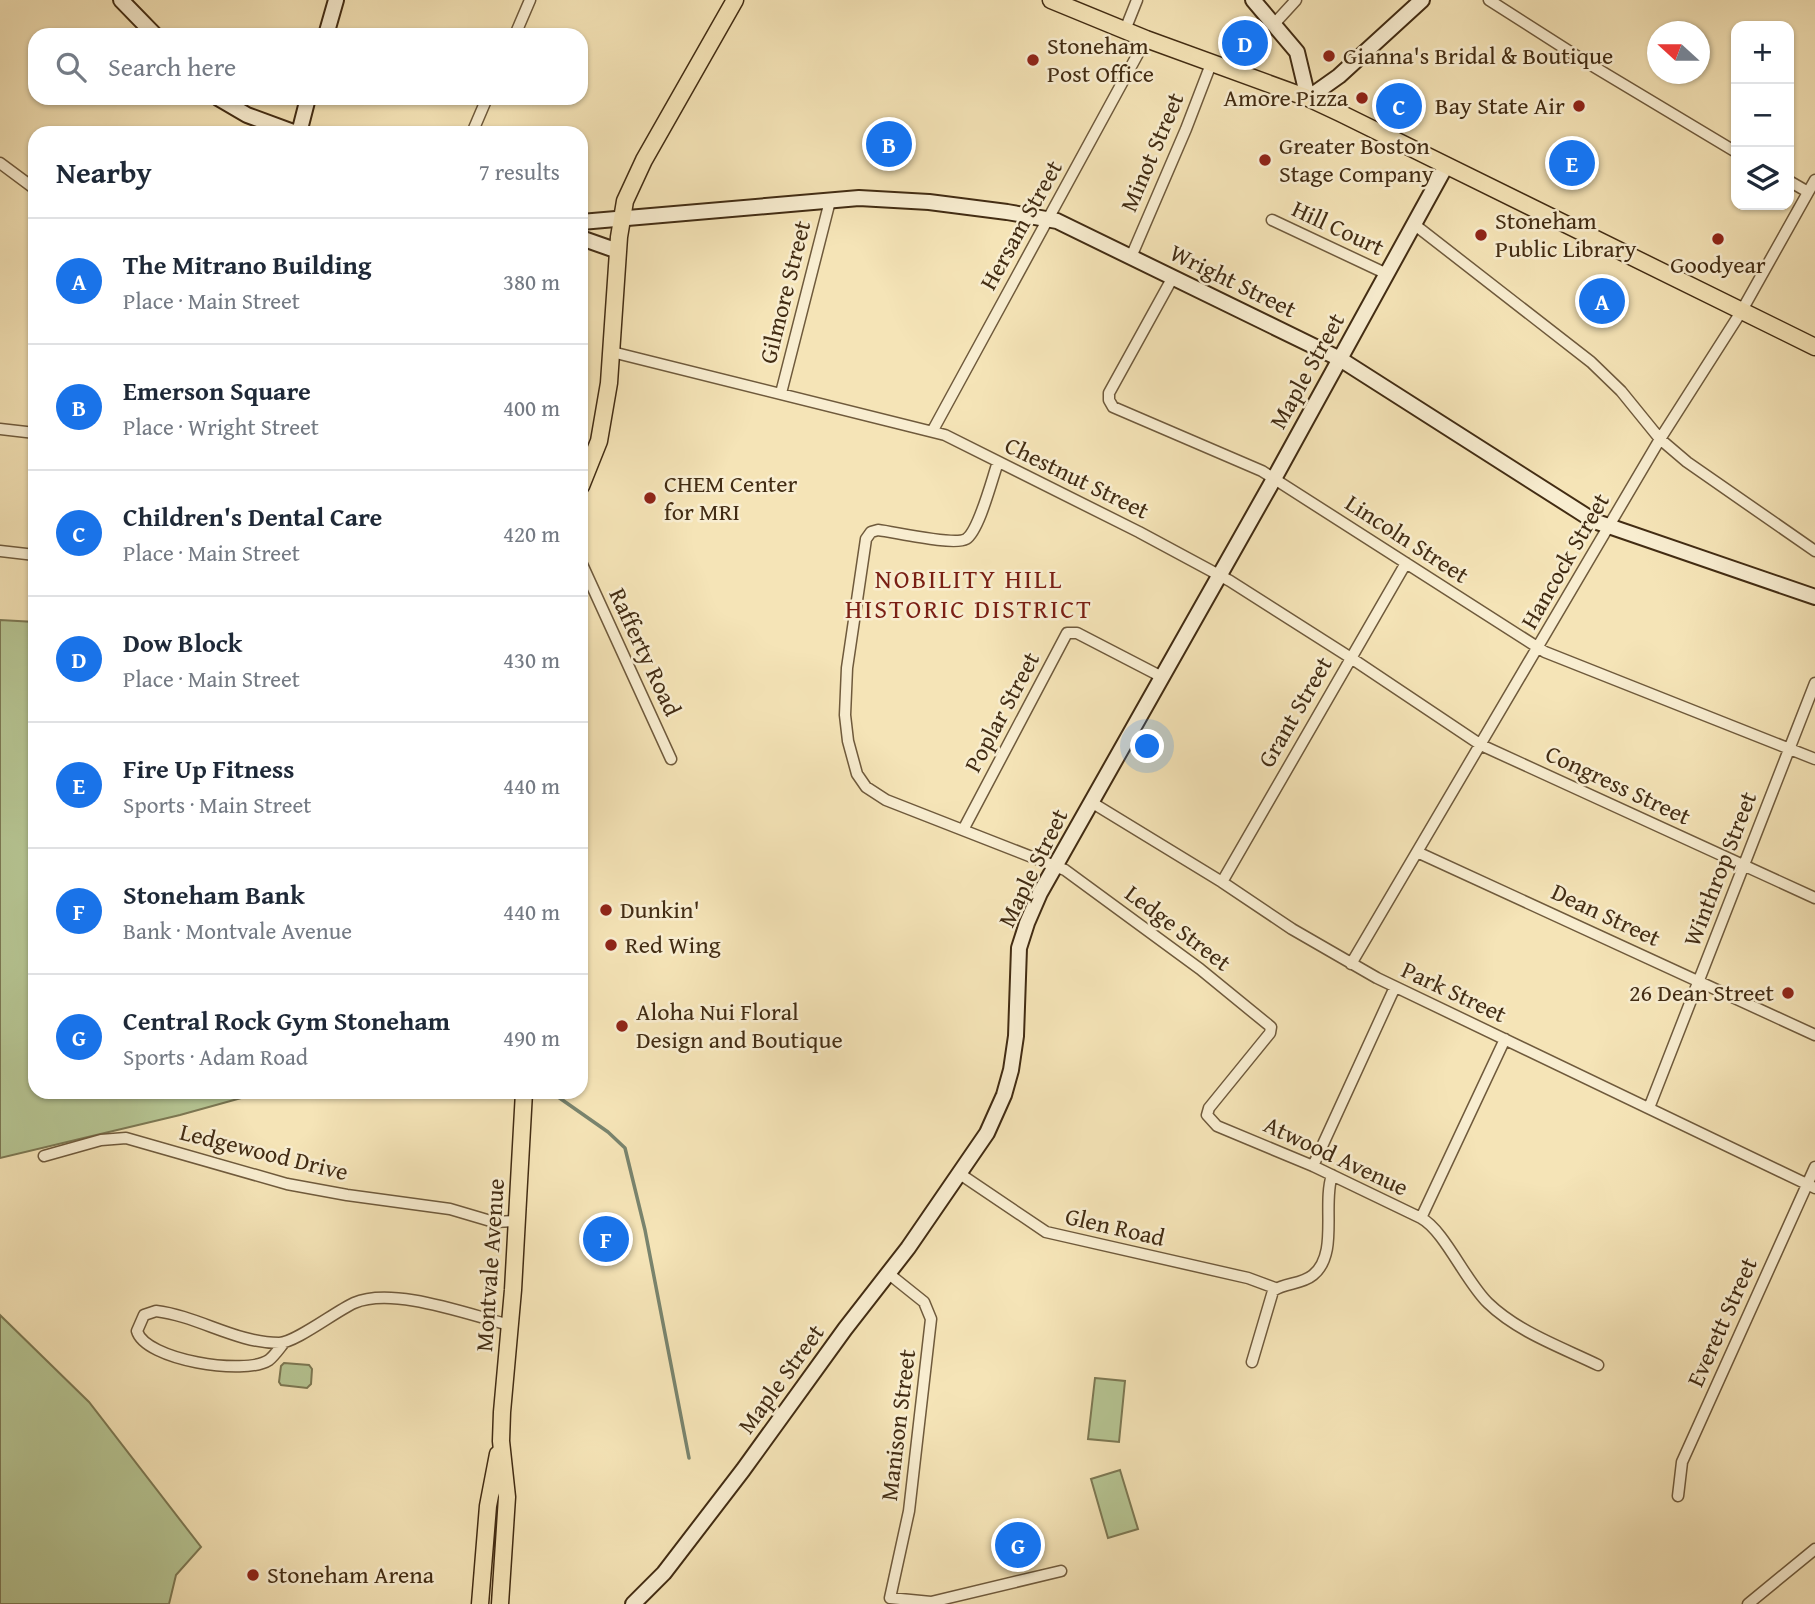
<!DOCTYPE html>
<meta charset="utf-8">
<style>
:root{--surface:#fff;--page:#f2f2f3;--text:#1f2937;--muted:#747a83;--line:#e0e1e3;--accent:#1a73e8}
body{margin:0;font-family:"Gentium Book Plus",serif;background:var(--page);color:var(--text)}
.controls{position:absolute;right:21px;top:21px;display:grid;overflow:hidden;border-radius:14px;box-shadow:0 2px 5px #0004}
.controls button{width:63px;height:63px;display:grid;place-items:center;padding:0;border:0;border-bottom:2px solid var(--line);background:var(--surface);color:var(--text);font:35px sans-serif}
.compass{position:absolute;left:1647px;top:21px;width:63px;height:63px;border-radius:50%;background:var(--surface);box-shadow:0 2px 5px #0004;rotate:291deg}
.you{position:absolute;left:1148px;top:747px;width:24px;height:24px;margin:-18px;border:5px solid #fff;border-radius:50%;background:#1a73e8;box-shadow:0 0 0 10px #1a73e833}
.badge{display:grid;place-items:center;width:46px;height:46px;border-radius:50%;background:var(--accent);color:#fff;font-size:23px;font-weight:700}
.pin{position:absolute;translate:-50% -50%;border:4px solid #fff;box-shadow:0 2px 7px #0006}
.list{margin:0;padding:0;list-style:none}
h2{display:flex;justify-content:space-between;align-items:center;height:91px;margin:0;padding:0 28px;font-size:30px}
h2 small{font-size:23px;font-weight:400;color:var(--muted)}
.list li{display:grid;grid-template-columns:46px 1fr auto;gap:21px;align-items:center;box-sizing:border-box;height:126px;padding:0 28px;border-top:2px solid var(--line)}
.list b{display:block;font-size:26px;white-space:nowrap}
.list p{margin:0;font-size:23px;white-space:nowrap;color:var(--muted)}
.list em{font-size:23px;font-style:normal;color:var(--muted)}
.icon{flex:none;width:38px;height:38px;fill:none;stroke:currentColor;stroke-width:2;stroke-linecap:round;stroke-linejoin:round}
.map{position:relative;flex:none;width:1815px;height:1604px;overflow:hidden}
.search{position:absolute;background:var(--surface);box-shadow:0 2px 5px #0004;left:28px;top:28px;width:560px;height:77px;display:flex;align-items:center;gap:18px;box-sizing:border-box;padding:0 24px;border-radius:21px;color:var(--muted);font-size:26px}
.panel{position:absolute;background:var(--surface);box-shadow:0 2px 5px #0004;left:28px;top:126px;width:560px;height:973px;border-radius:21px}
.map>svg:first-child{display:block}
.green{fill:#b6c593;stroke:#7c7853;stroke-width:2}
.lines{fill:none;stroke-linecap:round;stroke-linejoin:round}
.stream{stroke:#79846e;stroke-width:3.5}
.street-casing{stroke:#6f5a3c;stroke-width:13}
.secondary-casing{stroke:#422c13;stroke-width:18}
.primary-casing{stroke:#422c13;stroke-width:19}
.street{stroke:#f8edd0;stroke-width:10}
.secondary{stroke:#f8edd0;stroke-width:14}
.primary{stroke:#f5e4b7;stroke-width:16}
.poi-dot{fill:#8f2418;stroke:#f8edd0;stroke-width:2.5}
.labels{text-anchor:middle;stroke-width:5;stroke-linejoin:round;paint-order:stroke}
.poi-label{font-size:24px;fill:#422c13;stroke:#f8edd0;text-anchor:start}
.street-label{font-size:24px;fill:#422c13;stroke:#f8edd0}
.neighbourhood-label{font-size:26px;letter-spacing:2px;fill:#7a1f14;stroke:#f8edd0}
</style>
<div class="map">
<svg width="1815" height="1604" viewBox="0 0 1815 1604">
<rect width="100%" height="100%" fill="#f5e4b7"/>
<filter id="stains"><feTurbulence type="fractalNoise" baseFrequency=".00286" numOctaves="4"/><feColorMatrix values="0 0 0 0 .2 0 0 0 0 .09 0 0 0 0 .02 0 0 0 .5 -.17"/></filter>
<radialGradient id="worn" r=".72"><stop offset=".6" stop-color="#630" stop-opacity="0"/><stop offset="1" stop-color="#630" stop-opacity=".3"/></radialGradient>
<!-- green -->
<path class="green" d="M 0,620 L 35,622 L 35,1092 L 296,1092 L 252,1095 L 180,1115 L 0,1158 Z
M 0,1315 L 89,1402 L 201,1547 L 176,1575 L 169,1604 L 0,1604 Z
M 284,1363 L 309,1365 L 312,1369 L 311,1384 L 307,1388 L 281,1385 L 279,1382 L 281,1366 Z
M 1095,1378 L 1125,1381 L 1119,1442 L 1088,1439 Z
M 1120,1470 L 1138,1529 L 1108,1538 L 1091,1479 Z"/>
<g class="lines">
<!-- stream -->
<path class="stream" d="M 551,1092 L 608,1132 L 625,1148 L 645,1230 L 689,1458"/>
<defs>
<path id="street" d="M 1489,0 L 1586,62 L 1736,152
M 1274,24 L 1296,0
M 1125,30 L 1137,0
M 515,35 L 530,0
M 472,133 L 487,98
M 0,163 L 35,189
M 1789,181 L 1808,192
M 1272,220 L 1387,274
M 1415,225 L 1591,362 L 1621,391 L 1660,439 L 1687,462 L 1815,551
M 1131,257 L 1186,129 L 1211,64
M 1173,277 L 1109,393 L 1109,400 L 1113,407 L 1262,471 L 1545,652 L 1815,759
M 612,352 L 945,435 L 1139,532 L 1230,581 L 1351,658 L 1481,745 L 1815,898
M 781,393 L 830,201
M 0,429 L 35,433
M 933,430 L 1146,39
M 998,462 C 992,479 979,531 966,539 C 954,546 895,532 878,530 L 871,532 L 866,539 L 847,668 L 845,715 L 848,741 L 857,774 L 866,787 L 886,800 L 1065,870 L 1200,969 L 1271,1027 L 1270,1033 L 1209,1108 L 1207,1115 L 1217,1126 L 1313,1166 L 1421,1218 L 1505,1039
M 0,551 L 35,555
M 581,562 L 671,759
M 1091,802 L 1222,882 L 1292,929 L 1377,978 L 1815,1188
M 963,830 L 1067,633 L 1077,633 L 1162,677
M 1417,852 L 1815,1035
M 1222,882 L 1406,563
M 1351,964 L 1660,439 L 1741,312 L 1815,180
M 1649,1108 L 1815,683
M 44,1156 L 101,1140 L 126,1138 L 287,1184 L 347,1195 L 450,1209 L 494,1222 L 517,1221
M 1313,1166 L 1395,987
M 960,1174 L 1046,1232 L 1248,1278 L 1275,1288
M 1421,1218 C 1444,1230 1466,1282 1488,1303 C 1518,1332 1561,1347 1598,1365
M 889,1274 L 924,1302 L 931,1319 L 909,1511 L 890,1598 L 931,1602 L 1061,1571
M 283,1344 C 279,1349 274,1356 269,1360 C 245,1376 145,1360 137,1331 L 144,1315 L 156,1311 C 198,1316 236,1343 279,1343 C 295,1343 336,1311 354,1303 C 393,1286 469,1315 510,1325
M 1252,1362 L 1273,1291 C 1285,1282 1301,1285 1313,1275 C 1339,1254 1322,1205 1332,1175
M 1678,1496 L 1682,1462 L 1815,1167
M 1748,1604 L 1815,1549"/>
<path id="secondary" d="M 121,0 L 155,35
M 1253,0 L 1297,52 L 1308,98 L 1339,76 L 1422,0
M 326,35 L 336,0
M 218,98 L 247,115 L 296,133
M 299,133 L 308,98
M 581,222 L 859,198 L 929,202 L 1007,212 L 1057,221 L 1340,359 L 1594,521 L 1815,597
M 581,238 L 618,251
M 633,1604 L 664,1573 L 743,1470 L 845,1329 L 908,1248 L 987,1133 L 1004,1095 L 1011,1070 L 1016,1036 L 1019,948 L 1027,923 L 1040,893 L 1270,486 L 1446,166"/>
<path id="primary" d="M 1051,0 L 1146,39 L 1308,98 L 1340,113 L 1815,347
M 581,486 L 599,441 L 609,383 L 619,237 L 625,201 L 644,160 L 735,0
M 480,1604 L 488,1506 L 498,1454
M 500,1604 L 507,1497 L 501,1441 L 502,1412 L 513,1290 L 524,1092"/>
</defs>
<!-- street casing -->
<use href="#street" class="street-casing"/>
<!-- secondary casing -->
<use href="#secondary" class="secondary-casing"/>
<!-- primary casing -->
<use href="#primary" class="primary-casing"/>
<!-- street -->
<use href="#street" class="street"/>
<!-- secondary -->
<use href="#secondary" class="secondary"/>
<!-- primary -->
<use href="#primary" class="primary"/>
</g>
<!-- markers -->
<g class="poi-dot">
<circle cx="1329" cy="56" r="7"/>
<circle cx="1033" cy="60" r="7"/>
<circle cx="1362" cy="98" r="7"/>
<circle cx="1579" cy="106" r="7"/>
<circle cx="1265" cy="160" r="7"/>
<circle cx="1481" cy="235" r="7"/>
<circle cx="1718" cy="239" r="7"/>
<circle cx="650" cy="498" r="7"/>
<circle cx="606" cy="910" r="7"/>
<circle cx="611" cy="945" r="7"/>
<circle cx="1788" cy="993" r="7"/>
<circle cx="622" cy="1026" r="7"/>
<circle cx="253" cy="1575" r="7"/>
</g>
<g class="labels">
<!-- poi labels -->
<g class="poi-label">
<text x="1047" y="54">Stoneham<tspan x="1047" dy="28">Post Office</tspan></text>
<text x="1343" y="64">Gianna's Bridal &amp; Boutique</text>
<text x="1348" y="106" text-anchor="end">Amore Pizza</text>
<text x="1565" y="114" text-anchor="end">Bay State Air</text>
<text x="1279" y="154">Greater Boston<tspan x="1279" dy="28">Stage Company</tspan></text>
<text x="1495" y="229">Stoneham<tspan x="1495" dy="28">Public Library</tspan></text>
<text x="1718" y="273" text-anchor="middle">Goodyear</text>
<text x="664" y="492">CHEM Center<tspan x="664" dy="28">for MRI</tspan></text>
<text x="620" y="918">Dunkin'</text>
<text x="625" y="953">Red Wing</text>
<text x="1774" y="1001" text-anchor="end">26 Dean Street</text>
<text x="636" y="1020">Aloha Nui Floral<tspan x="636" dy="28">Design and Boutique</tspan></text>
<text x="267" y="1583">Stoneham Arena</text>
</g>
<!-- street labels -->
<g class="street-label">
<text transform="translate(1152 152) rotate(-67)" y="8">Minot Street</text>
<text transform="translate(1021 225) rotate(-61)" y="8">Hersam Street</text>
<text transform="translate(1338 228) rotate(25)" y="8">Hill Court</text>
<text transform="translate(1233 281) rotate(26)" y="8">Wright Street</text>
<text transform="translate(785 292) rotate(-76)" y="8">Gilmore Street</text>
<text transform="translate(1307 371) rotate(-61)" y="8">Maple Street</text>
<text transform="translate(1077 478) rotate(26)" y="8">Chestnut Street</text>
<text transform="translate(1407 539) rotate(33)" y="8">Lincoln Street</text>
<text transform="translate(1565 561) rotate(-60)" y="8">Hancock Street</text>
<text transform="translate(645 652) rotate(65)" y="8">Rafferty Road</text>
<text transform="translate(1002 712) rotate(-62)" y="8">Poplar Street</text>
<text transform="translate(1295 712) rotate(-60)" y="8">Grant Street</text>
<text transform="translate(1618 785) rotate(25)" y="8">Congress Street</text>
<text transform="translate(1033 868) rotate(-64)" y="8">Maple Street</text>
<text transform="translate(1720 869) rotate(-69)" y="8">Winthrop Street</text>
<text transform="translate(1606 915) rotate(25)" y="8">Dean Street</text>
<text transform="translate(1178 928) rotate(37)" y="8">Ledge Street</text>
<text transform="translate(1454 992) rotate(25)" y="8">Park Street</text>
<text transform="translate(264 1152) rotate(14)" y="8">Ledgewood Drive</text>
<text transform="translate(1336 1156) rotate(25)" y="8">Atwood Avenue</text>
<text transform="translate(1115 1227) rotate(13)" y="8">Glen Road</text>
<text transform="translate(490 1265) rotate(-86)" y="8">Montvale Avenue</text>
<text transform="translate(1722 1322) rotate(-66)" y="8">Everett Street</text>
<text transform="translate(781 1379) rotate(-54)" y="8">Maple Street</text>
<text transform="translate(898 1425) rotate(-83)" y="8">Manison Street</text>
</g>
<!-- neighbourhood labels -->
<g class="neighbourhood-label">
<text x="969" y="588">NOBILITY HILL<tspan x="969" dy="30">HISTORIC DISTRICT</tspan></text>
</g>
</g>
<rect width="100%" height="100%" filter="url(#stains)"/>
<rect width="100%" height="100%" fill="url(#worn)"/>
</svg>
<div class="controls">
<button>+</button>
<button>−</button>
<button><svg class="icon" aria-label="layers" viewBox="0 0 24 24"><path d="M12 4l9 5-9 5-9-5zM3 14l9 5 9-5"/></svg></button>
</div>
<svg class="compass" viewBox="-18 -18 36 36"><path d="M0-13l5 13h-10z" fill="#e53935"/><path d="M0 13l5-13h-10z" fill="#747a83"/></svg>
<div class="you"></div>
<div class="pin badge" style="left:1602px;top:301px">A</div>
<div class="pin badge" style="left:889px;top:144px">B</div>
<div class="pin badge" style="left:1399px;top:106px">C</div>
<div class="pin badge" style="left:1245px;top:43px">D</div>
<div class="pin badge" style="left:1572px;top:163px">E</div>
<div class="pin badge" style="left:606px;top:1239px">F</div>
<div class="pin badge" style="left:1018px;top:1545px">G</div>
<div class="search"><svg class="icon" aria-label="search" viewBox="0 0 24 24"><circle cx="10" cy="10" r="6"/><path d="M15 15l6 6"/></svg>Search here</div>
<section class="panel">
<h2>Nearby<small>7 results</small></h2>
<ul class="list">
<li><span class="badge">A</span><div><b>The Mitrano Building</b><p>Place · Main Street</p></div><em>380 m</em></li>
<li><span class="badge">B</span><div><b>Emerson Square</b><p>Place · Wright Street</p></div><em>400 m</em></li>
<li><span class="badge">C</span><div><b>Children's Dental Care</b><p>Place · Main Street</p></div><em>420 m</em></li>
<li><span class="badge">D</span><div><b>Dow Block</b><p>Place · Main Street</p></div><em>430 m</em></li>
<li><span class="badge">E</span><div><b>Fire Up Fitness</b><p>Sports · Main Street</p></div><em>440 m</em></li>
<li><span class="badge">F</span><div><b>Stoneham Bank</b><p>Bank · Montvale Avenue</p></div><em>440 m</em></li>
<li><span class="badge">G</span><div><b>Central Rock Gym Stoneham</b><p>Sports · Adam Road</p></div><em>490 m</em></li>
</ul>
</section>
</div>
